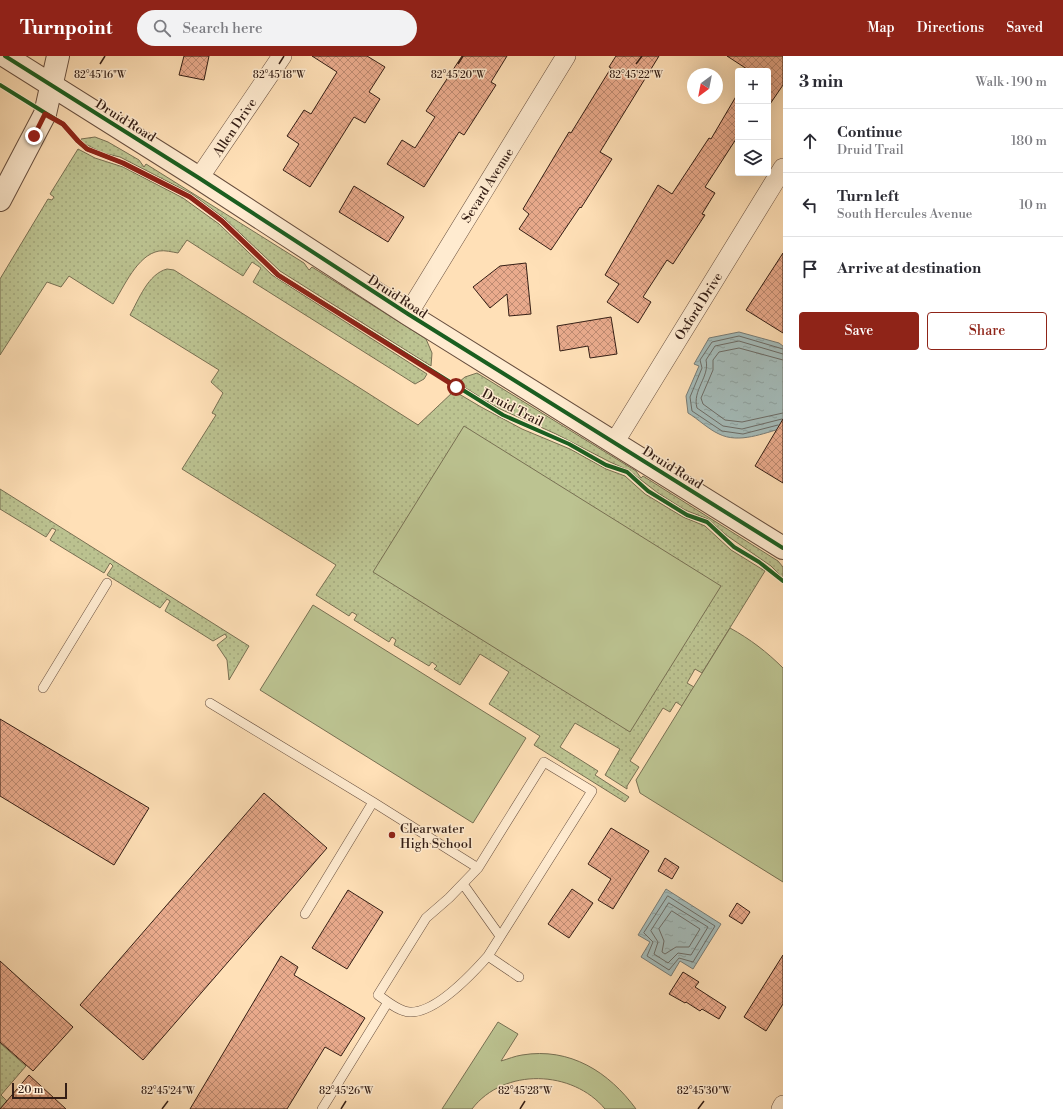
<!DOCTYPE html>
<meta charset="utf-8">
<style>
:root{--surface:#fff;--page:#f2f2f3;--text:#2b2b33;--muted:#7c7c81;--line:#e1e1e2;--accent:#8f2418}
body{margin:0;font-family:"Libre Bodoni",serif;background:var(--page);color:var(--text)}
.controls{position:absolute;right:12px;top:12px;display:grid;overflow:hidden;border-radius:4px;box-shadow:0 4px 16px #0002}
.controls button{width:36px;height:36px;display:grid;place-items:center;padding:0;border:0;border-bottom:1px solid var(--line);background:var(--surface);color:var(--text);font:20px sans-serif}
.compass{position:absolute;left:687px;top:12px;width:36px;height:36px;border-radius:50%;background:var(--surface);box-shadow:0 4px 16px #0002;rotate:212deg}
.scale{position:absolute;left:12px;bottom:10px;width:55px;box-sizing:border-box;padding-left:4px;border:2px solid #341e15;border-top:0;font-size:11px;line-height:14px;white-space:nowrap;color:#341e15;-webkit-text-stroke:3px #ffebd0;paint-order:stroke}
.stop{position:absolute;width:12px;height:12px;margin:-9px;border:3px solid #8f2418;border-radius:50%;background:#fff}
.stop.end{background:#8f2418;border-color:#fff;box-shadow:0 1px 4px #0008}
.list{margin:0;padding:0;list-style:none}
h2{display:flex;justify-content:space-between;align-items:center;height:52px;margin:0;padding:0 16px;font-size:17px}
h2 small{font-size:13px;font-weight:400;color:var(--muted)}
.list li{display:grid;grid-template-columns:26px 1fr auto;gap:12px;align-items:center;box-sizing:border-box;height:64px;padding:0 16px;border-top:1px solid var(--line)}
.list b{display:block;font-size:15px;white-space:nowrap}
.list p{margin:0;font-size:13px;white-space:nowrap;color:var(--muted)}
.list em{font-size:13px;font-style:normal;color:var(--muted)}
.actions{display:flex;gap:8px;padding:12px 16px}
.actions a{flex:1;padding:9px 0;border:1px solid var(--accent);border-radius:4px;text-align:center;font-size:14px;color:var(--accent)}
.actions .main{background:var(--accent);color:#fff}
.icon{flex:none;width:22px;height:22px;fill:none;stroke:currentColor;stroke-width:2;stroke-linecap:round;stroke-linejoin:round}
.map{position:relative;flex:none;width:783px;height:1053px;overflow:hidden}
header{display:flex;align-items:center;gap:24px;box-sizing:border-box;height:56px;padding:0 20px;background:var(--accent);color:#fff}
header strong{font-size:19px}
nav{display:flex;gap:22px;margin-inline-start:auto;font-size:14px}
.search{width:280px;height:36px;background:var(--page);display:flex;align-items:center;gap:10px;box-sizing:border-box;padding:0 14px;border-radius:22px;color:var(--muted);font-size:15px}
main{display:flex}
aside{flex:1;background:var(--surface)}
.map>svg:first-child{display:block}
.grass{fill:url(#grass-dots);stroke:#787053}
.park{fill:#bcc391;stroke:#787053}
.water{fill:url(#water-ripples);stroke:#777c77}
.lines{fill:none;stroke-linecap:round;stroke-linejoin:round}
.shore{stroke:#6c6c67;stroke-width:1}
.building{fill:url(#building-cross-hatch);stroke:#341e15}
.service-casing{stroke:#674e3e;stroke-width:10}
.minor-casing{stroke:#674e3e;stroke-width:20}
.tertiary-casing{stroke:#674e3e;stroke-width:24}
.service{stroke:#ffebd0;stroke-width:9}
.minor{stroke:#ffebd0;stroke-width:19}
.tertiary{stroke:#ffebd0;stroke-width:22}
.cycleway-casing{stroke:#ffebd0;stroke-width:6}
.cycleway{stroke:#1b5e20;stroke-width:4}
.route{stroke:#8f2418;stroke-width:5}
.ticks{fill:none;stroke:#341e15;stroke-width:1.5}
.poi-dot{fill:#8f2418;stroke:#ffebd0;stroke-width:1.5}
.labels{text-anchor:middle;stroke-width:3;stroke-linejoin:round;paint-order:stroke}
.street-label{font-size:13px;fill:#341e15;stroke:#ffebd0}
.poi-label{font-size:13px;fill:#341e15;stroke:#ffebd0;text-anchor:start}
.ticks-label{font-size:10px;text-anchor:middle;fill:#341e15;stroke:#ffebd0;stroke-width:3;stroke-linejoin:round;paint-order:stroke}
</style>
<header>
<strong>Turnpoint</strong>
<div class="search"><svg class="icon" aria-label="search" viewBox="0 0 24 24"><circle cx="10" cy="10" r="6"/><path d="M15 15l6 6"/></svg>Search here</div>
<nav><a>Map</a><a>Directions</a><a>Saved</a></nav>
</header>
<main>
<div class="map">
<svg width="783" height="1053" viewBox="0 0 783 1053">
<defs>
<pattern id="grass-dots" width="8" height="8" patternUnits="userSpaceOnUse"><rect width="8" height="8" fill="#bcc391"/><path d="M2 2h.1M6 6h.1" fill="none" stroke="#a2a77c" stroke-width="1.8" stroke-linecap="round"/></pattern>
<pattern id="water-ripples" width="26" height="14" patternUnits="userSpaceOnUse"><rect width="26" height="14" fill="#a4bbb9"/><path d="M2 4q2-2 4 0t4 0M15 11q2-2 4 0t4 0" fill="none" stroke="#8ea09e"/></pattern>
<pattern id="building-cross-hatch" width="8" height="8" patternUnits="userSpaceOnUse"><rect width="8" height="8" fill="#eaab8d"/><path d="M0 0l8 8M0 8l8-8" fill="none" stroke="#be8b72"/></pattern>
</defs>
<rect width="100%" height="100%" fill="#ffe0b7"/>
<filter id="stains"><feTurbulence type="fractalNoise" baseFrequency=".005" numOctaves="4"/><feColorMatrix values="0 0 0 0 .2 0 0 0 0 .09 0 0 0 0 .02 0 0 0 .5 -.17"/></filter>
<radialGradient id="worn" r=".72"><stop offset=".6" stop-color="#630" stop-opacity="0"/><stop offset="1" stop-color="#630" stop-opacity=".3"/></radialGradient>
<!-- grass -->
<path class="grass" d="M 95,81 L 108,86 L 139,104 L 144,111 L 146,108 L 304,207 L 309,214 L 312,211 L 426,283 L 432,297 L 431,310 L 280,215 L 224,162 L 192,138 L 120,101 L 103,97 L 81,86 L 81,83 Z
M 78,93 L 95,102 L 123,111 L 183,142 L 219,168 L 272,219 L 427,318 L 424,323 L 415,328 L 253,226 L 261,212 L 252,206 L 243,220 L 187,184 L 178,197 C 172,196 165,194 159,195 C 137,199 124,231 113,248 L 69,220 L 61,231 L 47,226 L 0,299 L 0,223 L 48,143 L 52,144 L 54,141 L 50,138 Z
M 167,213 L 174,214 L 418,369 L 454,335 L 481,351 L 522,373 L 570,393 L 606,413 L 625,420 L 645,438 L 683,461 L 705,470 L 731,494 L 765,515 L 702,617 L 695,613 L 687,627 L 694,631 L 682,650 L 676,646 L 670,656 L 663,652 L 630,705 L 639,711 L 627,730 L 627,733 L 605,719 L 620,693 L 575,667 L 560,691 L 598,715 L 595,719 L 629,741 L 625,746 L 534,689 L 540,680 L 489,648 L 509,616 L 480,598 L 460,629 L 434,613 L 437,610 L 432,606 L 429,610 L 394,589 L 396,584 L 392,581 L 389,586 L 354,564 L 357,559 L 352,556 L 349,560 L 316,539 L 336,509 L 182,413 L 216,359 L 212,357 L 223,337 L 211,326 L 219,314 L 130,259 C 139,243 148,218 167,213 Z
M 477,317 L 636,415 L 641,422 L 643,420 L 778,505 L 783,511 L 783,522 L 771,510 L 726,479 L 708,463 L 685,454 L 658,437 L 628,414 L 610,406 L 556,378 L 498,352 L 459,328 L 459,326 L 465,321 Z
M 0,433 L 249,590 L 229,624 L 227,604 L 217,589 L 227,581 L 225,578 L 213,585 L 165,555 L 170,545 L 167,543 L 160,552 L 107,519 L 113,510 L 110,507 L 104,517 L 50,484 L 56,474 L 52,472 L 46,481 L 0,453 Z
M 0,987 L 26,1010 L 1,1039 L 7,1045 L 0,1053 Z"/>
<!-- park -->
<path class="park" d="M 464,370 L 721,530 L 630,676 L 373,516 Z
M 313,549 L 526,682 L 473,767 L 260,634 Z
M 730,572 C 750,583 767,596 783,612 L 783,826 L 640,737 L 636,724 Z
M 498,966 L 518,978 L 501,1005 C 508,1003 515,1000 522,999 C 570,991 609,1016 636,1053 L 605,1053 C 573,1014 504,1011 472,1053 L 442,1053 Z"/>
<!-- water -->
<path class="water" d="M 739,276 L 779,287 L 783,290 L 783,372 C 764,377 739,388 719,378 C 708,373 698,363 688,357 L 686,340 L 699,310 L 694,308 L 709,282 Z
M 666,833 L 721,868 L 693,913 L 680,905 L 671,920 L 641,901 L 650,886 L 638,879 Z"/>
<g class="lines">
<!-- shore -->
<path class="shore" d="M 783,304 L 739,292 L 719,296 L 713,304 L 713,314 L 701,342 L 703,348 L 725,364 L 742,366 L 783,357
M 782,363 L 742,373 L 723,370 L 697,352 C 692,334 710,321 706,304 L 715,290 L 739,285 L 783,298
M 778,369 L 743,378 L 722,375 L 692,355 L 690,341 L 702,312 L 700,304 L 712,286 L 739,280 L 783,293
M 668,840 L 715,870 L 693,906 L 679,902 L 669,914 L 647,900 L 653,886 L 644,877 Z
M 669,847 L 708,871 L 691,899 L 678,897 L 668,907 L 654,898 L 658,886 L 651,875 Z
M 672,855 L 700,873 L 689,891 L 676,891 L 665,898 L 662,896 L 664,885 L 659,873 Z"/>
</g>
<!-- building -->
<path class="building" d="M 184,0 L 209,0 L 204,24 L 179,19 Z
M 312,0 L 367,0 L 385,11 L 369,36 L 380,43 L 365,67 L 354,61 L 310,131 L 283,114 L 299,88 L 287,80 L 304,54 L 311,58 L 337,16 Z
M 462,0 L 507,0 L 491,26 L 496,29 L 464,79 L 459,76 L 424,131 L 387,108 L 402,84 L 415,92 L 435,61 L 426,55 Z
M 616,0 L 659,0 L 600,96 L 612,103 L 581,152 L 580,151 L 551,194 L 519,173 L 529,158 L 523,153 L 569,76 L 571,77 L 611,12 L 609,11 Z
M 727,0 L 783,0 L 783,29 L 768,51 L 768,15 L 750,15 Z
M 738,37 L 738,80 L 705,131 L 715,137 L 702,158 L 705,159 L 673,208 L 667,204 L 643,241 L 651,246 L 638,267 L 607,246 L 619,228 L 605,219 L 658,129 L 672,138 L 709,82 L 711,83 Z
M 354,130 L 404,161 L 388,186 L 339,156 Z
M 783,197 L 783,277 L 746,254 Z
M 526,207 L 531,258 L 509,260 L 507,238 L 490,252 L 473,231 L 500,210 Z
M 611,261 L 617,298 L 590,302 L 588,290 L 560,295 L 557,270 Z
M 783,363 L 783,427 L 755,410 Z
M 0,663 L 149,752 L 114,809 L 0,740 Z
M 264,737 L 327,792 L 143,1004 L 80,949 Z
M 611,772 L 649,795 L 613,853 L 598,844 L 611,823 L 588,808 Z
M 665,802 L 679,811 L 672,823 L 658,815 Z
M 572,833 L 593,847 L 569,882 L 548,868 Z
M 348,834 L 383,856 L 347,913 L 312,892 Z
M 737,847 L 750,856 L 742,868 L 729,860 Z
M 783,899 L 783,948 L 766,975 L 744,961 Z
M 281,900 L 298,911 L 294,919 L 365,962 L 341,1000 L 325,991 L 287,1053 L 190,1053 Z
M 0,905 L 73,971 L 33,1015 L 0,986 Z
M 683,916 L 699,926 L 695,931 L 726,951 L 719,963 L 702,953 L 700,955 L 686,946 L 685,947 L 669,938 Z
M 29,1019 L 66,1053 L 0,1053 Z"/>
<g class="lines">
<defs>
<path id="service" d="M 43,632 L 107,527
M 210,647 L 373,746 L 478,812 L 544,706 L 592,735 L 488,900 L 519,921
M 478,812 L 449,842 L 426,862 L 378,939 C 387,945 399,956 410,956 C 436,957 472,918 488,900
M 463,828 L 500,880
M 305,858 L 373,746
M 322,1053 L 388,946"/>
<path id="minor" d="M 199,122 L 282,0
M 408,258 L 566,0
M 614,387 L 783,112
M 781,1053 L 783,1049"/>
<path id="tertiary" d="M 5,0 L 199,122 L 408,258 L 783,492
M 0,144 L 45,58 L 58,0"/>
</defs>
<!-- service casing -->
<use href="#service" class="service-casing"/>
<!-- minor casing -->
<use href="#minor" class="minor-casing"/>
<!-- tertiary casing -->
<use href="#tertiary" class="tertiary-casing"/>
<!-- service -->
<use href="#service" class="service"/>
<!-- minor -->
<use href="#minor" class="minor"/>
<!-- tertiary -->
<use href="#tertiary" class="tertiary"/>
<defs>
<path id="cycleway" d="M 5,0 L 199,122 L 408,258 L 783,492
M 0,29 L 63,68 L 78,85 L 87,93 L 123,107 L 190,141 L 222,165 L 278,219 L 503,359 L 569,388 L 606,409 L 627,416 L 648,435 L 687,459 L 707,466 L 734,491 L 759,506 L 783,525"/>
</defs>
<!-- cycleway casing -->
<use href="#cycleway" class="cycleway-casing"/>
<!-- cycleway -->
<use href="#cycleway" class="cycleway"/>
</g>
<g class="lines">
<!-- route -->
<path class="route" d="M 34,80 L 45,58 L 63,68 L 78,85 L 87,93 L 123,107 L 190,141 L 222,165 L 278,219 L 456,331"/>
</g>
<!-- ticks -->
<path class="ticks" d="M 100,8 L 105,0M 279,8 L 284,0M 458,8 L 463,0M 636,8 L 642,0M 162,1053 L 168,1045M 341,1053 L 346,1045M 520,1053 L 525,1045M 698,1053 L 704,1045"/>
<!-- markers -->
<circle class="poi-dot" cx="392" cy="779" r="4"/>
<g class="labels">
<!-- street labels -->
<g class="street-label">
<text transform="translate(126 64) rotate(32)" y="5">Druid Road</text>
<text transform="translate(234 71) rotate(-56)" y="5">Allen Drive</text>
<text transform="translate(487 129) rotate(-58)" y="5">Sevard Avenue</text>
<text transform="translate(398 240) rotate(33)" y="5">Druid Road</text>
<text transform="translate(698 250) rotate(-58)" y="5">Oxford Drive</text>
<text transform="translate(513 351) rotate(27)" y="5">Druid Trail</text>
<text transform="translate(673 411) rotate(32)" y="5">Druid Road</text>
</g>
<!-- poi labels -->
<g class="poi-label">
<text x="400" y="777">Clearwater<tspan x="400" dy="15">High School</tspan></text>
</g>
</g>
<g class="ticks-label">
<text x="100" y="22">82°45'16"W</text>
<text x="279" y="22">82°45'18"W</text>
<text x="458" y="22">82°45'20"W</text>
<text x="636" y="22">82°45'22"W</text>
<text x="168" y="1038">82°45'24"W</text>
<text x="346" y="1038">82°45'26"W</text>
<text x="525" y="1038">82°45'28"W</text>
<text x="704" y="1038">82°45'30"W</text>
</g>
<rect width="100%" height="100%" filter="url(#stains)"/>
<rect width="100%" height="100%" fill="url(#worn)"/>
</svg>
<div class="controls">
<button>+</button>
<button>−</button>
<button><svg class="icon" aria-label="layers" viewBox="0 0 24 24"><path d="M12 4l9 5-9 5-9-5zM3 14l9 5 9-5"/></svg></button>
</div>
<svg class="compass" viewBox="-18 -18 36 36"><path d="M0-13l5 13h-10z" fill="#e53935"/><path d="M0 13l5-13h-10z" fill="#7c7c81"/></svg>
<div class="scale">20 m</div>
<div class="stop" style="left:456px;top:331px"></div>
<div class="stop end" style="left:34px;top:80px"></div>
</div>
<aside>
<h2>3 min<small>Walk · 190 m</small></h2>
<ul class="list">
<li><svg class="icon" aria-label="ahead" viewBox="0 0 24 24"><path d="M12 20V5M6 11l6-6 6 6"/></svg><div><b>Continue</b><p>Druid Trail</p></div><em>180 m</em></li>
<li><svg class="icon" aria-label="left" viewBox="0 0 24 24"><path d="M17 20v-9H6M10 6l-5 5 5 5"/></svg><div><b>Turn left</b><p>South Hercules Avenue</p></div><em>10 m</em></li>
<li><svg class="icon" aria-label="arrive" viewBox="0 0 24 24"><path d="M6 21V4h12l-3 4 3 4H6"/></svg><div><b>Arrive at destination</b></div></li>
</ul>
<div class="actions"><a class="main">Save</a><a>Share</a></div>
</aside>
</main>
